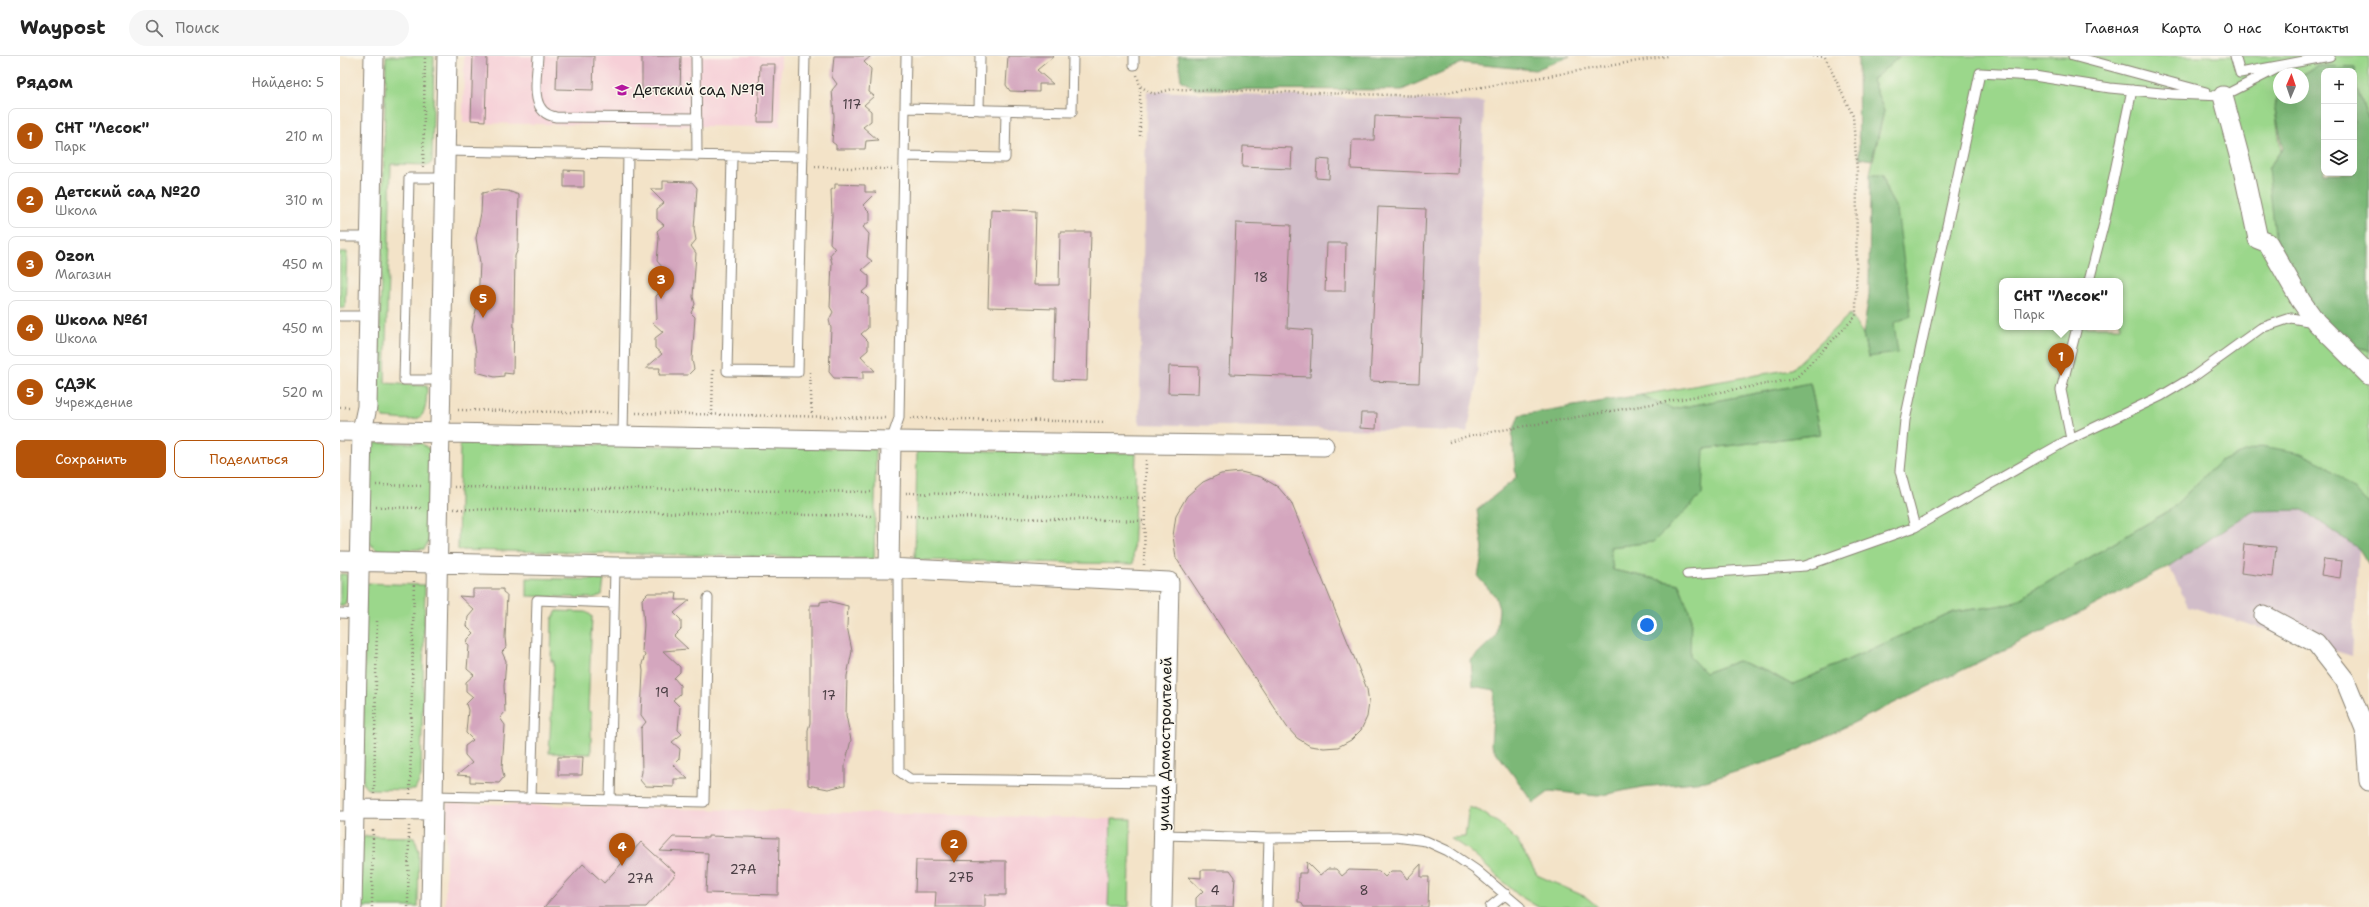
<!DOCTYPE html>
<html lang="ru">
<meta charset="utf-8">
<style>
:root{--surface:#fff;--page:#f6f6f6;--text:#222;--muted:#767676;--line:#e0e0e0;--accent:#b45309}
body{margin:0;font-family:"Shantell Sans",sans-serif;background:var(--page);color:var(--text)}
.controls{position:absolute;right:12px;top:12px;display:grid;overflow:hidden;border-radius:8px;box-shadow:0 4px 16px #0002}
.controls button{width:36px;height:36px;display:grid;place-items:center;padding:0;border:0;border-bottom:1px solid var(--line);background:var(--surface);color:var(--text);font:20px sans-serif}
.compass{position:absolute;left:1933px;top:12px;width:36px;height:36px;border-radius:50%;background:var(--surface);box-shadow:0 4px 16px #0002;rotate:2deg}
.you{position:absolute;left:1307px;top:569px;width:14px;height:14px;margin:-10px;border:3px solid #fff;border-radius:50%;background:#1a73e8;box-shadow:0 0 0 6px #1a73e833}
.badge{display:grid;place-items:center;width:26px;height:26px;border-radius:50%;background:var(--accent);color:#fff;font-size:13px;font-weight:700}
.pin{position:absolute;translate:-50% -33px;filter:drop-shadow(0 1px 2px #0008)}
.pin::after{content:'';position:absolute;top:21px;width:14px;height:12px;background:inherit;clip-path:polygon(0 0,100% 0,50% 100%)}
.popup{position:absolute;left:1659px;top:222px;width:124px;height:52px;box-sizing:border-box;display:grid;place-content:center;border-radius:8px;background:var(--surface);filter:drop-shadow(0 1px 3px #0005);font-size:13px;white-space:nowrap;color:var(--muted)}
.popup b{font-size:15px;color:var(--text)}
.popup::after{content:'';position:absolute;left:50%;top:100%;margin-left:-8px;border:8px solid transparent;border-top-color:var(--surface)}
.list{margin:0;padding:0;list-style:none}
h2{display:flex;justify-content:space-between;align-items:center;height:52px;margin:0;padding:0 16px;font-size:17px}
h2 small{font-size:13px;font-weight:400;color:var(--muted)}
.list li{display:grid;grid-template-columns:26px 1fr auto;gap:12px;align-items:center;box-sizing:border-box;height:56px;margin:0 8px 8px;padding:0 8px;border:1px solid var(--line);border-radius:8px}
.list b{display:block;font-size:15px;white-space:nowrap}
.list p{margin:0;font-size:13px;white-space:nowrap;color:var(--muted)}
.list em{font-size:13px;font-style:normal;color:var(--muted)}
.actions{display:flex;gap:8px;padding:12px 16px}
.actions a{flex:1;padding:9px 0;border:1px solid var(--accent);border-radius:8px;text-align:center;font-size:14px;color:var(--accent)}
.actions .main{background:var(--accent);color:#fff}
.icon{flex:none;width:22px;height:22px;fill:none;stroke:currentColor;stroke-width:2;stroke-linecap:round;stroke-linejoin:round}
.map{position:relative;flex:none;width:2029px;height:851px;overflow:hidden}
header{display:flex;align-items:center;gap:24px;box-sizing:border-box;height:56px;padding:0 20px;background:var(--surface);border-bottom:1px solid var(--line)}
header strong{font-size:19px}
nav{display:flex;gap:22px;margin-inline-start:auto;font-size:14px}
.search{width:280px;height:36px;background:var(--page);display:flex;align-items:center;gap:10px;box-sizing:border-box;padding:0 14px;border-radius:22px;color:var(--muted);font-size:15px}
main{display:flex}
aside{flex:1;background:var(--surface)}
.map>svg:first-child{display:block}
.built{fill:#f6cfd7}
.industrial{fill:#d1bdc9}
.green{fill:#9bd78b;stroke:#5c7a54;fill-rule:evenodd}
.forest{fill:#7cb877;stroke:#4c6a4a;fill-rule:evenodd}
.building{fill:#d4a6be}
.lines{fill:none;stroke-linecap:round;stroke-linejoin:round}
.service-casing{stroke:#888072;stroke-width:11}
.minor-casing{stroke:#888072;stroke-width:21}
.path{stroke:#888072;stroke-width:2.5;stroke-dasharray:1 3;stroke-linecap:butt}
.service{stroke:#fff;stroke-width:9}
.minor{stroke:#fff;stroke-width:19}
.labels{text-anchor:middle;stroke-width:3;stroke-linejoin:round;paint-order:stroke}
.number-label{font-size:13px;fill:#4a3e44}
.poi-label{font-size:15px;fill:#1c1c1c;stroke:#fbf7ec;text-anchor:start}
.street-label{font-size:15px;fill:#1c1c1c;stroke:#fbf7ec}
</style>
<header>
<strong>Waypost</strong>
<div class="search"><svg class="icon" aria-label="search" viewBox="0 0 24 24"><circle cx="10" cy="10" r="6"/><path d="M15 15l6 6"/></svg>Поиск</div>
<nav><a>Главная</a><a>Карта</a><a>О нас</a><a>Контакты</a></nav>
</header>
<main>
<aside>
<h2>Рядом<small>Найдено: 5</small></h2>
<ul class="list">
<li><span class="badge">1</span><div><b>СНТ &quot;Лесок&quot;</b><p>Парк</p></div><em>210 m</em></li>
<li><span class="badge">2</span><div><b>Детский сад №20</b><p>Школа</p></div><em>310 m</em></li>
<li><span class="badge">3</span><div><b>Ozon</b><p>Магазин</p></div><em>450 m</em></li>
<li><span class="badge">4</span><div><b>Школа №61</b><p>Школа</p></div><em>450 m</em></li>
<li><span class="badge">5</span><div><b>СДЭК</b><p>Учреждение</p></div><em>520 m</em></li>
</ul>
<div class="actions"><a class="main">Сохранить</a><a>Поделиться</a></div>
</aside>
<div class="map">
<svg width="2029" height="851" viewBox="0 0 2029 851">
<rect width="100%" height="100%" fill="#fbf7ec"/>
<filter id="ink" filterUnits="userSpaceOnUse"><feTurbulence type="fractalNoise" baseFrequency=".025" numOctaves="2"/><feDisplacementMap in="SourceGraphic" scale="8" xChannelSelector="R" yChannelSelector="G"/><feConvolveMatrix kernelMatrix="1 2 1 2 8 2 1 2 1" color-interpolation-filters="sRGB"/></filter>
<filter id="wash" filterUnits="userSpaceOnUse"><feTurbulence type="fractalNoise" baseFrequency=".012" numOctaves="4" result="noise"/><feDisplacementMap in="SourceGraphic" scale="16" xChannelSelector="R" yChannelSelector="G"/><feGaussianBlur stdDeviation="0.9" result="paint"/><feColorMatrix in="noise" values="0 0 0 0 0 0 0 0 0 0 0 0 0 0 0 0 0 1.4 0 .05"/><feComposite in="paint" operator="in"/></filter>
<g filter="url(#wash)">
<rect width="100%" height="100%" fill="#f3e3c8"/>
<!-- built -->
<path class="built" d="M 124,0 L 441,0 L 440,71 L 123,67 Z
M 107,747 L 771,763 L 768,851 L 105,851 Z"/>
<!-- industrial -->
<path class="industrial" d="M 807,35 L 1144,46 L 1137,330 L 1127,376 L 799,368 Z
M 1963,454 L 2019,493 L 2012,600 L 1848,550 L 1829,510 L 1912,455 Z"/>
<!-- green -->
<path class="green" d="M 46,0 L 94,0 L 92,106 L 89,109 L 51,108 L 45,327 L 87,330 C 86,369 81,365 44,362 L 38,354 Z
M 1560,0 L 2029,0 L 2029,65 L 2017,33 L 2014,11 L 1979,10 L 1962,18 L 1939,18 L 1935,53 L 1941,94 L 1928,113 L 1993,280 L 2029,296 L 2029,448 L 1985,409 L 1879,406 L 1830,454 L 1671,548 L 1614,556 L 1452,629 L 1429,616 L 1398,605 L 1365,617 L 1349,601 L 1351,560 L 1339,528 L 1273,514 L 1269,491 L 1313,486 L 1364,393 L 1481,378 L 1470,327 L 1333,353 L 1301,339 L 1452,313 L 1510,258 L 1523,278 L 1528,301 L 1554,267 L 1557,154 L 1547,136 L 1543,119 L 1530,118 L 1544,55 L 1532,24 ZM 1662,225 L 1780,225 L 1780,271 L 1662,271 Z
M 0,196 L 7,196 L 5,252 L 0,252 Z
M 34,387 L 81,387 L 89,393 L 91,399 L 90,483 L 84,493 L 38,495 L 27,485 L 30,391 Z
M 120,387 L 536,393 L 534,503 L 118,494 Z
M 577,394 L 796,397 L 793,508 L 575,504 Z
M 0,518 L 6,518 C 11,525 9,541 5,548 L 0,550 Z
M 187,522 L 264,524 L 262,539 L 253,542 L 187,540 Z
M 25,527 L 85,529 L 81,721 L 75,734 L 27,733 L 23,728 Z
M 217,555 L 246,556 L 252,560 L 248,655 L 251,656 L 251,698 L 209,697 L 214,605 L 211,605 L 212,563 Z
M 1129,751 L 1140,755 L 1160,768 L 1177,785 L 1197,819 L 1246,841 L 1258,851 L 1198,851 L 1178,839 L 1128,794 L 1110,782 L 1125,781 Z
M 771,763 L 791,763 L 789,851 L 768,851 Z
M 25,780 L 74,781 L 79,795 L 78,851 L 19,851 L 22,784 Z"/>
<!-- forest -->
<path class="forest" d="M 838,0 L 1230,0 L 1195,14 L 1122,7 L 1062,34 L 855,33 L 841,24 Z
M 1518,0 L 1560,0 L 1532,24 L 1544,55 L 1532,104 L 1519,102 Z
M 1979,10 L 2015,11 L 2017,33 L 2029,65 L 2029,296 L 1993,280 L 1950,216 L 1935,180 L 1928,113 L 1943,92 L 1935,53 L 1939,29 L 1939,42 L 1963,42 L 1962,18 ZM 1984,15 L 2014,15 L 2014,117 L 1984,117 Z
M 1530,118 L 1543,118 L 1547,136 L 1557,154 L 1571,260 L 1554,267 L 1558,297 L 1528,301 L 1523,278 L 1529,239 Z
M 1470,327 L 1481,378 L 1364,393 L 1362,439 L 1313,486 L 1270,491 L 1273,514 L 1339,528 L 1351,560 L 1350,601 L 1365,617 L 1398,605 L 1429,616 L 1452,629 L 1614,556 L 1671,548 L 1830,454 L 1879,406 L 1921,390 L 1961,397 L 1985,409 L 2029,448 L 2029,509 L 2019,493 L 1963,454 L 1912,455 L 1829,510 L 1738,558 L 1443,701 L 1366,725 L 1302,731 L 1258,740 L 1210,735 L 1194,747 L 1151,689 L 1155,634 L 1133,630 L 1131,604 L 1156,580 L 1159,553 L 1155,540 L 1138,521 L 1143,493 L 1137,454 L 1176,422 L 1172,379 L 1179,359 L 1301,339 L 1333,353 Z"/>
<g id="blocks">
<!-- building -->
<path class="building" d="M 133,0 L 147,0 L 145,65 L 131,64 Z
M 217,0 L 254,0 L 253,34 L 216,33 Z
M 302,0 L 341,0 L 340,36 L 302,35 Z
M 494,0 L 531,0 L 524,6 L 531,13 L 529,36 L 534,40 L 524,49 L 531,55 L 531,65 L 523,71 L 538,84 L 526,85 L 525,93 L 496,93 L 496,89 L 492,86 L 494,60 L 492,34 L 497,28 L 492,21 Z
M 668,0 L 714,0 L 697,14 L 713,28 L 699,28 L 699,36 L 670,35 L 666,29 Z
M 420,8 L 435,8 L 433,66 L 418,66 Z
M 1035,60 L 1121,63 L 1118,118 L 1011,113 L 1012,84 L 1034,84 Z
M 903,90 L 952,92 L 951,113 L 902,111 Z
M 977,103 L 990,104 L 989,123 L 976,122 Z
M 224,114 L 244,115 L 244,131 L 224,131 Z
M 323,125 L 352,126 L 357,132 L 354,173 L 356,184 L 351,190 L 356,197 L 353,241 L 355,248 L 351,257 L 355,261 L 352,304 L 354,313 L 348,319 L 319,319 L 320,312 L 306,312 L 322,298 L 315,292 L 315,282 L 323,276 L 313,267 L 317,263 L 316,240 L 322,234 L 316,227 L 316,218 L 323,212 L 317,205 L 319,182 L 317,175 L 324,169 L 317,163 L 317,153 L 324,147 L 310,133 L 323,133 Z
M 495,128 L 525,129 L 525,136 L 536,136 L 523,149 L 530,156 L 530,165 L 523,171 L 529,178 L 527,201 L 532,205 L 522,214 L 529,220 L 529,230 L 522,236 L 528,242 L 528,272 L 521,278 L 528,285 L 528,294 L 521,300 L 535,315 L 523,315 L 523,323 L 494,322 L 489,316 L 491,272 L 489,264 L 493,256 L 490,251 L 492,207 L 490,199 L 495,193 L 490,187 L 492,160 L 491,134 L 495,132 Z
M 157,134 L 168,135 L 179,139 L 178,193 L 175,200 L 173,318 L 164,317 L 164,320 L 155,321 L 136,316 L 136,296 L 132,271 L 138,246 L 140,207 L 136,182 L 141,157 L 142,137 Z
M 1038,151 L 1086,153 L 1079,327 L 1030,325 Z
M 651,153 L 696,155 L 694,229 L 719,229 L 720,176 L 751,176 L 747,325 L 714,324 L 716,253 L 648,251 Z
M 896,167 L 951,169 L 947,272 L 972,274 L 970,321 L 890,318 Z
M 987,187 L 1006,187 L 1005,235 L 985,235 Z
M 829,310 L 859,311 L 858,338 L 828,337 Z
M 1021,357 L 1037,357 L 1036,373 L 1020,372 Z
M 901,416 L 921,421 L 938,431 L 951,446 L 1027,633 L 1029,647 L 1027,661 L 1021,674 L 1011,684 L 998,691 L 984,692 L 970,690 L 957,682 L 947,671 L 836,502 L 833,480 L 836,459 L 847,440 L 863,426 L 881,418 Z
M 1904,488 L 1936,491 L 1933,521 L 1901,517 Z
M 1984,503 L 2002,505 L 2000,522 L 1981,519 Z
M 133,533 L 163,533 L 163,536 L 167,539 L 165,581 L 166,592 L 162,596 L 166,605 L 164,630 L 165,656 L 160,662 L 165,669 L 162,712 L 164,721 L 159,727 L 130,726 L 130,720 L 117,719 L 132,707 L 125,699 L 125,690 L 133,684 L 126,677 L 128,654 L 126,648 L 133,641 L 126,635 L 126,626 L 134,619 L 127,613 L 129,590 L 127,588 L 128,583 L 134,577 L 127,570 L 128,561 L 134,554 L 119,540 L 133,541 Z
M 308,537 L 337,537 L 336,544 L 350,544 L 334,557 L 341,564 L 341,573 L 334,580 L 348,593 L 323,595 L 340,611 L 340,616 L 334,622 L 340,629 L 340,638 L 333,644 L 340,651 L 338,674 L 342,678 L 332,686 L 340,693 L 339,703 L 333,709 L 348,723 L 334,723 L 334,731 L 305,730 L 300,724 L 302,716 L 301,672 L 306,666 L 301,659 L 303,615 L 302,608 L 305,599 L 302,595 L 304,569 L 302,543 Z
M 488,545 L 508,550 L 507,570 L 512,595 L 507,620 L 506,659 L 511,684 L 505,709 L 505,729 L 488,733 L 468,729 L 468,674 L 470,667 L 470,549 L 480,549 L 480,546 Z
M 218,701 L 243,701 L 242,719 L 218,719 Z
M 368,780 L 439,782 L 438,839 L 366,837 L 368,797 L 320,795 L 333,781 L 368,782 Z
M 301,786 L 336,818 L 306,851 L 204,851 L 243,808 L 264,827 Z
M 576,804 L 666,805 L 666,839 L 645,839 L 645,851 L 595,851 L 596,836 L 575,836 Z
M 967,806 L 980,819 L 987,813 L 996,813 L 1002,820 L 1009,814 L 1039,815 L 1045,821 L 1051,815 L 1061,815 L 1067,823 L 1081,808 L 1081,821 L 1089,821 L 1088,851 L 964,851 L 961,846 L 958,846 L 959,817 L 966,817 Z
M 861,814 L 890,814 L 895,821 L 893,851 L 856,851 L 856,842 L 863,835 L 848,821 L 861,822 Z"/>
</g>
</g>
<g filter="url(#ink)">
<use href="#blocks" fill-opacity="0" stroke="#888072" stroke-width="1"/>
<g class="lines">
<defs>
<path id="service" d="M 198,0 C 197,21 188,57 216,61 L 357,62
M 356,0 L 357,100
M 794,0 L 794,9
M 1733,0 L 1866,36
M 1895,0 L 1900,17 L 1990,0
M 565,52 L 732,56 L 733,0
M 639,54 L 640,0
M 105,95 L 463,101
M 392,100 L 387,315 L 458,316 L 465,0
M 564,100 L 665,102 L 666,55
M 0,181 L 31,181
M 1749,225 L 1765,163 L 1792,34
M 0,260 L 29,260
M 102,324 L 64,324 L 69,122 L 105,122
M 283,379 L 288,98
M 1731,383 L 1721,334 L 1737,271
M 551,385 L 559,362 L 566,0
M 1575,471 L 1560,415 L 1565,364 L 1640,17 L 1694,20 L 1770,32 L 1832,38 L 1883,40 L 1944,9
M 558,512 L 559,715 L 570,723 L 825,726
M 1347,518 L 1465,510 L 1575,471 L 1726,385 L 1821,340 L 1853,321 L 1921,272 L 1951,262 L 1974,266
M 0,557 L 18,558
M 93,740 L 364,746 L 368,542
M 191,742 L 197,544 L 274,547
M 270,744 L 275,511
M 0,760 L 14,760
M 824,779 L 929,782 L 927,851
M 929,782 L 1056,781 L 1086,785 L 1108,795 L 1136,814 L 1180,851
M 1150,851 L 1166,838"/>
<path id="minor" d="M 1883,40 L 1903,114 L 1918,183 L 1928,187 L 1961,245 L 1976,266 L 2029,319
M 0,375 L 551,385 L 984,390
M 0,505 L 275,511 L 549,512 L 829,526 L 822,851
M 549,512 L 551,385
M 1924,559 L 1976,587 L 2005,624 L 2025,673 L 2029,725
M 14,753 L 93,754
M 12,851 L 22,375 L 27,351 L 34,0
M 91,851 L 107,0"/>
</defs>
<!-- service casing -->
<use href="#service" class="service-casing"/>
<!-- minor casing -->
<use href="#minor" class="minor-casing"/>
<!-- path -->
<path class="path" d="M 797,19 L 800,30 L 813,38 L 833,33 L 1088,40 L 1328,0
M 800,80 L 800,31
M 83,111 L 85,0
M 475,111 L 552,113
M 470,316 L 472,360
M 0,351 L 9,351
M 118,354 L 273,357
M 296,357 L 547,362
M 372,359 L 373,314 L 376,314
M 570,362 L 766,366
M 1109,386 L 1128,380 L 1455,323 L 1516,260 L 1517,115 L 1513,60 L 1485,1 L 1473,0
M 36,429 L 83,430
M 114,431 L 533,436
M 566,437 L 805,442
M 36,451 L 81,452
M 114,453 L 533,460
M 566,460 L 805,465
M 804,509 L 806,404
M 34,738 L 37,565
M 70,738 L 74,523
M 32,851 L 33,771
M 68,851 L 69,769"/>
<!-- service -->
<use href="#service" class="service"/>
<!-- minor -->
<use href="#minor" class="minor"/>
</g>
</g>
<!-- icons -->
<defs>
<symbol id="school-bare" viewBox="-9 -9 18 18"><path d="M0-5L7-2L0 1L-7-2ZM-4 1L0 2.5L4 1V4Q0 6-4 4Z" fill="#b5179e" stroke="#fbf7ec" stroke-width="2.5" paint-order="stroke"/></symbol>
</defs>
<g fill-rule="evenodd">
<use href="#school-bare" x="272" y="24" width="20" height="20"/>
</g>
<g class="labels">
<!-- number labels -->
<g class="number-label">
<text x="512" y="53">117</text>
<text x="921" y="226">18</text>
<text x="322" y="641">19</text>
<text x="489" y="644">17</text>
<text x="403" y="818">27А</text>
<text x="621" y="826">27Б</text>
<text x="300" y="827">27А</text>
<text x="875" y="839">4</text>
<text x="1024" y="839">8</text>
</g>
<!-- poi labels -->
<g class="poi-label">
<text x="293" y="39">Детский сад №19</text>
</g>
<!-- street labels -->
<g class="street-label">
<text transform="translate(825 688) rotate(-89)" y="5">улица Домостроителей</text>
</g>
</g>
</svg>
<div class="controls">
<button>+</button>
<button>−</button>
<button><svg class="icon" aria-label="layers" viewBox="0 0 24 24"><path d="M12 4l9 5-9 5-9-5zM3 14l9 5 9-5"/></svg></button>
</div>
<svg class="compass" viewBox="-18 -18 36 36"><path d="M0-13l5 13h-10z" fill="#e53935"/><path d="M0 13l5-13h-10z" fill="#767676"/></svg>
<div class="you"></div>
<div class="pin badge" style="left:1721px;top:320px">1</div>
<div class="popup"><b>СНТ &quot;Лесок&quot;</b>Парк</div>
<div class="pin badge" style="left:614px;top:807px">2</div>
<div class="pin badge" style="left:321px;top:243px">3</div>
<div class="pin badge" style="left:282px;top:810px">4</div>
<div class="pin badge" style="left:143px;top:262px">5</div>
</div>
</main>
